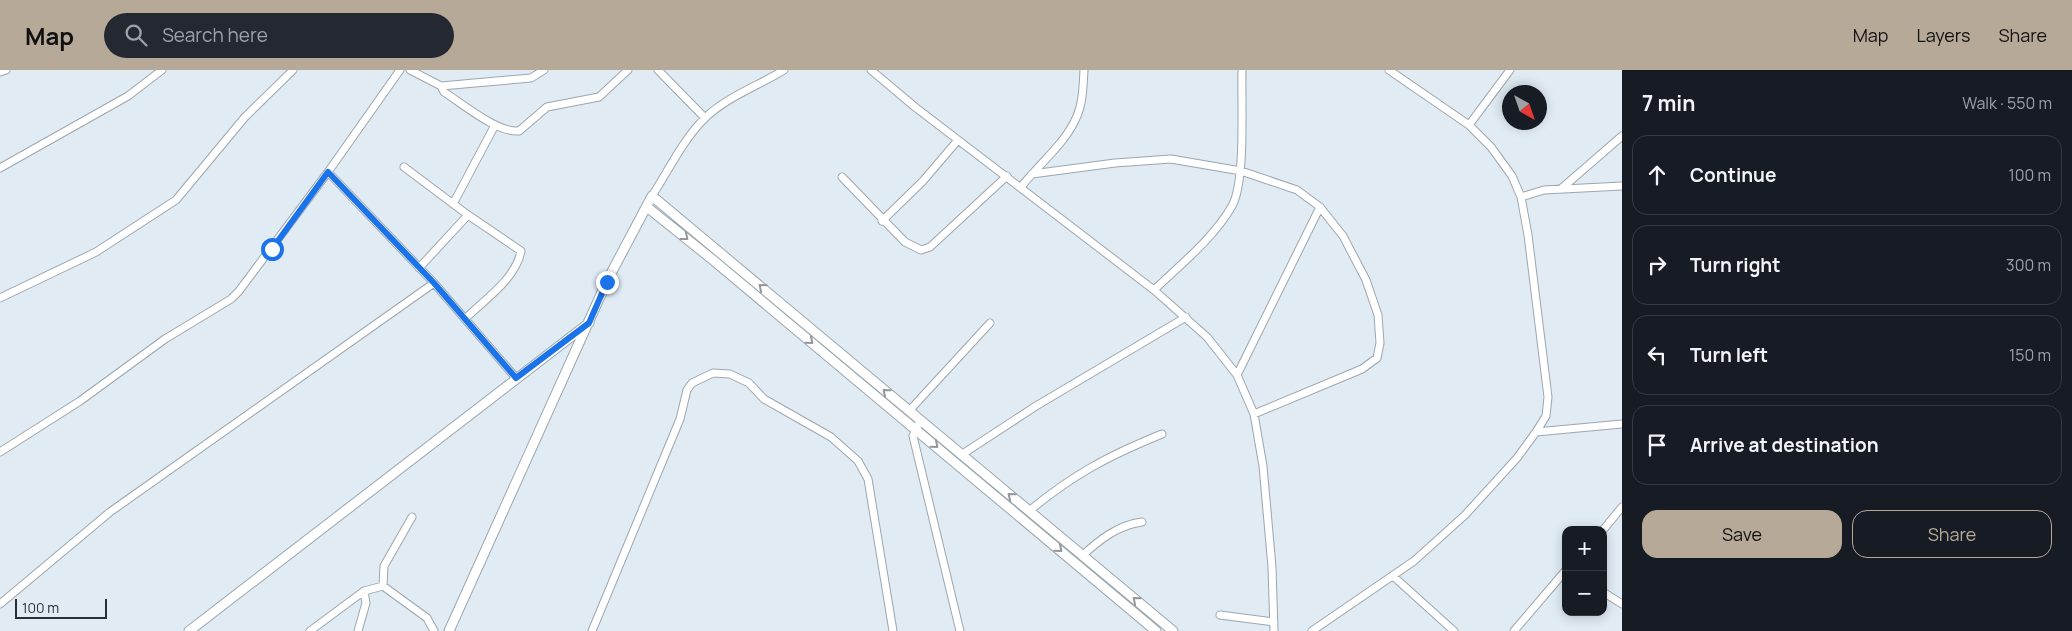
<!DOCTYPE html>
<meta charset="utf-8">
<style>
:root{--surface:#171b24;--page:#242831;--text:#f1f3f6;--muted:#9ea1a6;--line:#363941;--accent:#b6a998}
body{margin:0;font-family:Manrope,sans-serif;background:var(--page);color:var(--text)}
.controls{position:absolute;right:15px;bottom:15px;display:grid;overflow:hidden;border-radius:10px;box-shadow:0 2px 12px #0003}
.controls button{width:45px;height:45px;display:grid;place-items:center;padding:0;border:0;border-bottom:1px solid var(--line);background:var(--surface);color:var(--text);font:25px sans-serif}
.compass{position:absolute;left:1502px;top:15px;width:45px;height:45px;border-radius:50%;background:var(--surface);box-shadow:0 2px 12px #0003;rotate:140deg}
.scale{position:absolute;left:15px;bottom:12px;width:92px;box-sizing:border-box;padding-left:5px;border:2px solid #2b2f32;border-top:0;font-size:14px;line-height:18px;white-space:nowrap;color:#2b2f32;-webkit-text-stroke:4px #e0ebf4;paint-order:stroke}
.stop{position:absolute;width:15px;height:15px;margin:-11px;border:4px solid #1a73e8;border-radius:50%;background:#fff}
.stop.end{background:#1a73e8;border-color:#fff;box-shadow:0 1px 5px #0008}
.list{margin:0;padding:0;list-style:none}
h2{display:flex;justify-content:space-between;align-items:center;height:65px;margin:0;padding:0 20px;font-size:21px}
h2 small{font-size:16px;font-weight:400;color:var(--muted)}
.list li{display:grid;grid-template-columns:32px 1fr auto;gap:15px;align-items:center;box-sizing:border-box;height:80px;margin:0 10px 10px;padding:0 10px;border:1px solid var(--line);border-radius:15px}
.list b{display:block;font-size:19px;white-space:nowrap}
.list em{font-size:16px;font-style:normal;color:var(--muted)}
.actions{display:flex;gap:10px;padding:15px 20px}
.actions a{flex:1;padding:11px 0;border:1px solid var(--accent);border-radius:15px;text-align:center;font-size:18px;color:var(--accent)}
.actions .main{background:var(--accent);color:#111}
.icon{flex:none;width:28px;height:28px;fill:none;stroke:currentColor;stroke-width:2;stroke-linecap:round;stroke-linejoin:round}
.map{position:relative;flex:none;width:1622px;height:561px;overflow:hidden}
header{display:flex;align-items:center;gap:30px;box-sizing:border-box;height:70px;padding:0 25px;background:var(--accent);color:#111}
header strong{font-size:24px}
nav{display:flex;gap:28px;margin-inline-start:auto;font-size:18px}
.search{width:350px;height:45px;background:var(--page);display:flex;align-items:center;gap:12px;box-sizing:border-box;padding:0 18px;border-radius:28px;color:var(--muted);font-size:19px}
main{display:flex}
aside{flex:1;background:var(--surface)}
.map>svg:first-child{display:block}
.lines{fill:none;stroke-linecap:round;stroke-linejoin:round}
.minor-casing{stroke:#9ca6ae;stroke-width:9}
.tertiary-casing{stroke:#9ca6ae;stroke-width:11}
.minor{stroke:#fff;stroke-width:7}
.tertiary{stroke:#fff;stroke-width:9}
.oneway{stroke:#959798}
.route{stroke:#1a73e8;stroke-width:6}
</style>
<header>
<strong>Map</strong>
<div class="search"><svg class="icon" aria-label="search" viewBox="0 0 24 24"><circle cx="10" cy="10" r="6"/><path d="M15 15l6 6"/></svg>Search here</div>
<nav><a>Map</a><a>Layers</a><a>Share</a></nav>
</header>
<main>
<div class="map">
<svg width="1622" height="561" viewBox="0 0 1622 561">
<rect width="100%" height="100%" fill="#e0ebf4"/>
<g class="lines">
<defs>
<path id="minor" d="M 410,0 L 441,16 L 444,22 C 463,34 497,63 519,61 L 547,37 L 599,27 L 628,0
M 658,0 L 705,48
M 871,0 L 915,37 L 1154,220 L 1207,267 L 1237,305 L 1254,344 L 1263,396 L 1272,497 L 1274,561
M 0,2 L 6,0
M 441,16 L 531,8 L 544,0
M 1469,55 L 1510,0
M 404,97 L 468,145
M 0,98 L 128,26 L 162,0
M 328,102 L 434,213 L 516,308
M 1032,104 L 1115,93 L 1171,89 L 1241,101 L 1297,120 L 1320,137 L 1343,166 L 1366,210 L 1378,245 L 1380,273 L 1377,288 L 1362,299 L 1254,344
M 842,107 L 905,172 L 921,180 L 930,177 L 1007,106
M 1021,117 C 1039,94 1066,73 1077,46 C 1083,32 1083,16 1084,0
M 1562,118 L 1622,66
M 652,126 C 668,101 683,70 704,49 C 726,27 758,16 784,0
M 1521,127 L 1544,120 L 1622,116
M 453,134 L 495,55
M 882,151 L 923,111 L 958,70
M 419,198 L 468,145 L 521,181 C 516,209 484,230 465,249
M 1154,220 C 1181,194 1213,169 1232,136 C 1246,111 1241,32 1242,0
M 0,228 L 96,182 L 176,130 L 245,47 L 293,0
M 1237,305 L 1320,137
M 909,341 L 990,253
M 920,351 L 913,366 L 960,561
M 1536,362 L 1622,354
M 0,382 L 80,331 L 165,269 L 231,229 L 239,221 L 328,102 L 400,0
M 961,385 L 1036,336 L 1186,247
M 1029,441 C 1074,404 1108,386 1162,364
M 1603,460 L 1622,437
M 1082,486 C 1099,470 1118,455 1142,452
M 1393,506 L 1454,561
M 383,516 L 384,496 L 412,447
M 1603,522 L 1622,534
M 0,534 L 110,442 L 434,213
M 1220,545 L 1274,552
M 310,561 L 364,521 L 383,516 L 427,548 L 434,561
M 358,561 L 366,533 L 364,521
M 592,561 L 680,349 L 687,320 L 692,313 L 713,303 L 730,304 L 749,313 L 764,329 L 831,367 L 858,391 L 868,409 L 893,561
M 1312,561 L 1414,491 L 1465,445 L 1517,388 L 1536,362 L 1546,346 L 1548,327 L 1528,165 L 1521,127 L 1512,106 L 1491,77 L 1469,55 L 1389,0
M 1514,561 L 1566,500"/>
<path id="tertiary" d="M 647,137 L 713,190 L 1156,561
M 189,561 L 589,253
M 449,561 L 607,211 L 652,126 L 1173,561"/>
</defs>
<!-- minor casing -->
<use href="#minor" class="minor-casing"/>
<!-- tertiary casing -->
<use href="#tertiary" class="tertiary-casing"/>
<!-- minor -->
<use href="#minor" class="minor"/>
<!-- tertiary -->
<use href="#tertiary" class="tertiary"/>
</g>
<!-- one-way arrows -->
<defs><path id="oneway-chevron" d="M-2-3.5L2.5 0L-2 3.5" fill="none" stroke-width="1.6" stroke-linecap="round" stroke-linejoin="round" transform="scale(1.25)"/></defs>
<g class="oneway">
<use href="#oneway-chevron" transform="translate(685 167) rotate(38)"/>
<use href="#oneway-chevron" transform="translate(762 217) rotate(-140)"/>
<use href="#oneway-chevron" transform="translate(810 271) rotate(40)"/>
<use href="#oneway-chevron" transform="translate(886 322) rotate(-140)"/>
<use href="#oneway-chevron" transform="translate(935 375) rotate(40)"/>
<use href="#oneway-chevron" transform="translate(1011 426) rotate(-141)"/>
<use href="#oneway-chevron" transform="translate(1059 479) rotate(40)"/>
<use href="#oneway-chevron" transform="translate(1136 530) rotate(-141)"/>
</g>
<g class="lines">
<!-- route -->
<path class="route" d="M 272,179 L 328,102 L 434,213 L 516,308 L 589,253 L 607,212"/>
</g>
</svg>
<div class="controls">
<button>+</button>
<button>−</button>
</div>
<svg class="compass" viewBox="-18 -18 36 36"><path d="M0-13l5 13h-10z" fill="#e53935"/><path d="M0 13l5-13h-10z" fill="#9ea1a6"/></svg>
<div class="scale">100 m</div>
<div class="stop" style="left:272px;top:179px"></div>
<div class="stop end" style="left:607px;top:212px"></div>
</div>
<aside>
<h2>7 min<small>Walk · 550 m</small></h2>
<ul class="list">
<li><svg class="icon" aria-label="ahead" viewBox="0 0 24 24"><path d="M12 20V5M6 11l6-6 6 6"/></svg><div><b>Continue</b></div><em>100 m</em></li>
<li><svg class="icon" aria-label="right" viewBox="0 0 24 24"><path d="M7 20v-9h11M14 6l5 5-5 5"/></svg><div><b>Turn right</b></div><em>300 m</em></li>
<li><svg class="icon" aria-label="left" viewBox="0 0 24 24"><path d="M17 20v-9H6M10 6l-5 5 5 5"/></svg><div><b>Turn left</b></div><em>150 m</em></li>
<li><svg class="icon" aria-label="arrive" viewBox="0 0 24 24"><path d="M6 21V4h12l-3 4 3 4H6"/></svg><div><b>Arrive at destination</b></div></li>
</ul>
<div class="actions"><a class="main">Save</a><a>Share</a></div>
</aside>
</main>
